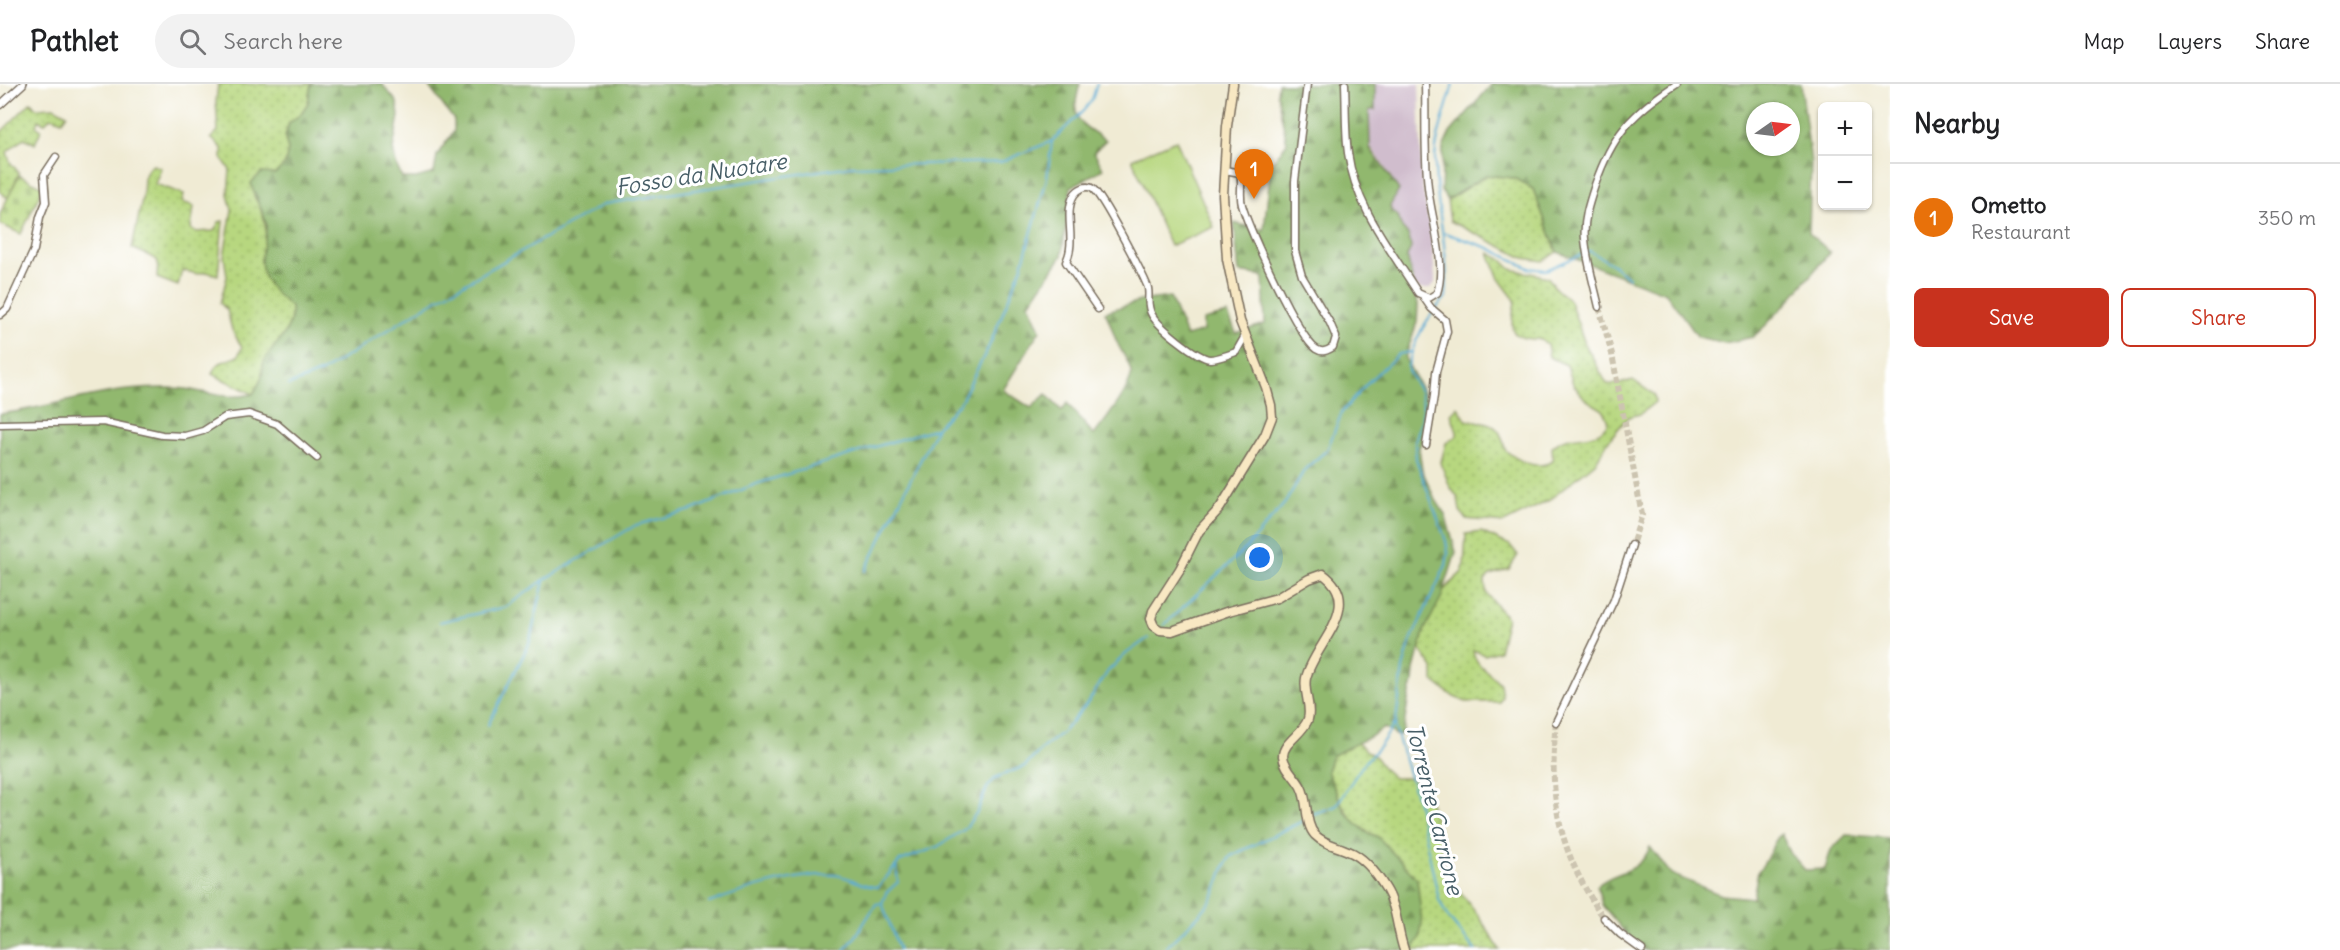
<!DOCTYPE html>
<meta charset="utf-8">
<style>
:root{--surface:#fff;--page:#f2f2f2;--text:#202124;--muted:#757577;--line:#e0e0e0;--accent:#c8321e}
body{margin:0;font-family:Delius,sans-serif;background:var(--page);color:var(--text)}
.controls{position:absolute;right:18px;top:18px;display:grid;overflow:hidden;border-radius:9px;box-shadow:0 2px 4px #0004}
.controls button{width:54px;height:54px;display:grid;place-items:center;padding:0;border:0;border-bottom:2px solid var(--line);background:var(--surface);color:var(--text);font:30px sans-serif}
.compass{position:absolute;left:1746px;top:18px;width:54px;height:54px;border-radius:50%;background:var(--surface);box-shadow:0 2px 4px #0004;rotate:76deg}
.you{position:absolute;left:1260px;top:474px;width:21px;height:21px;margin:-15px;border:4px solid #fff;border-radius:50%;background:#1a73e8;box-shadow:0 0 0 9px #1a73e833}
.badge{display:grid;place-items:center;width:39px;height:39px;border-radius:50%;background:var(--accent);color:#fff;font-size:20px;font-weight:700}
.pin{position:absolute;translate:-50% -50px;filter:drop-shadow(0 2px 3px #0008)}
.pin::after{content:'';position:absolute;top:32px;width:21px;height:18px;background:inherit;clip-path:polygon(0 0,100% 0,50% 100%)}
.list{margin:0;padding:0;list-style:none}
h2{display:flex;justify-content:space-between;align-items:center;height:78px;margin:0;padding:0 24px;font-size:26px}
h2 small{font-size:20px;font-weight:400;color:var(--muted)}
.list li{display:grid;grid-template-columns:39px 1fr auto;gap:18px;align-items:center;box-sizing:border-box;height:108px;padding:0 24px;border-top:2px solid var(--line)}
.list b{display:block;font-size:22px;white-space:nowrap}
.list p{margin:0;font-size:20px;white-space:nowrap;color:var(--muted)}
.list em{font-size:20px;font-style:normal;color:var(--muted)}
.actions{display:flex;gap:12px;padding:18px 24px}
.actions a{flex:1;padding:14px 0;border:2px solid var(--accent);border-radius:9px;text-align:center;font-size:21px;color:var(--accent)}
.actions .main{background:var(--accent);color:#fff}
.icon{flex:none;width:33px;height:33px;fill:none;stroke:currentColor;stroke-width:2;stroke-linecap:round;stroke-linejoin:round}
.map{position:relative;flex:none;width:1890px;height:866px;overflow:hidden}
header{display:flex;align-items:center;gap:36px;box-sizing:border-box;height:84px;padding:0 30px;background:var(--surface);border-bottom:2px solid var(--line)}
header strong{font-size:28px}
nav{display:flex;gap:33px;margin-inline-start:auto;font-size:21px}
.search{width:420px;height:54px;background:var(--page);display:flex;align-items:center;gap:15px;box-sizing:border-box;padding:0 21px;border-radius:33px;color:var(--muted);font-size:22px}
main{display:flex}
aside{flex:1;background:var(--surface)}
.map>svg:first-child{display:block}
.industrial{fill:#d0bdcd}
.grass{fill:url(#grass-dots);stroke:#79804e;stroke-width:1.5}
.forest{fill:url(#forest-firs);stroke:#667146;stroke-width:1.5;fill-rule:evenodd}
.cemetery{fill:url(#cemetery-stones);stroke:#79804e;stroke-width:1.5}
.garden{fill:#b7d77f;stroke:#79804e;stroke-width:1.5}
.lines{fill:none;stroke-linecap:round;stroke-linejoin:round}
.stream{stroke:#5aacd5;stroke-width:2}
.street-tunnel{stroke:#ccc4b0;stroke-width:6;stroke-dasharray:6 3;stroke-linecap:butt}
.street-casing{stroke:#7a6e5e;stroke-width:9}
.secondary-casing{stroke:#7a6e5e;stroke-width:11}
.street{stroke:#fff;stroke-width:6}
.secondary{stroke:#f8e8c3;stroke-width:8}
.labels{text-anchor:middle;stroke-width:6;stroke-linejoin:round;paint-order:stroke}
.water-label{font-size:22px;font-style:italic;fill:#475e67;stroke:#fff}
</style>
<header>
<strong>Pathlet</strong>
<div class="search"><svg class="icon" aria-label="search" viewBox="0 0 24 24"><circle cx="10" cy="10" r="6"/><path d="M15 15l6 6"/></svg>Search here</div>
<nav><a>Map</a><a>Layers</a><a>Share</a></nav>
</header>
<main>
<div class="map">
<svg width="1890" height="866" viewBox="0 0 1890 866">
<defs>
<pattern id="grass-dots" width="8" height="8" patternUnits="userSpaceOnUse" patternTransform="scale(1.5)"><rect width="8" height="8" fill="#b7d77f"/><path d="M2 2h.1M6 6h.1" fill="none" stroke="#9eb96d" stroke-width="1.8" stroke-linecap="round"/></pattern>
<pattern id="forest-firs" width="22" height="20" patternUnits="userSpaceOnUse" patternTransform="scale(1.5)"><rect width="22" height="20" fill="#91b86e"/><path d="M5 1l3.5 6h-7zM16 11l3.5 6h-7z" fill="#78965a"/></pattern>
<pattern id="cemetery-stones" width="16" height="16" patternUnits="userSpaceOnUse" patternTransform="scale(1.5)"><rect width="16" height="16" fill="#b7d77f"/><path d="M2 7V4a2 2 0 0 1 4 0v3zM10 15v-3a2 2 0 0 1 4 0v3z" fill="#9eb96d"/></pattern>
</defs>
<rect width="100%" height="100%" fill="#fff"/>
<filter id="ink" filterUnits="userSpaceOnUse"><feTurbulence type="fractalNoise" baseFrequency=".0167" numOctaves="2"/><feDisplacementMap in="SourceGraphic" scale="12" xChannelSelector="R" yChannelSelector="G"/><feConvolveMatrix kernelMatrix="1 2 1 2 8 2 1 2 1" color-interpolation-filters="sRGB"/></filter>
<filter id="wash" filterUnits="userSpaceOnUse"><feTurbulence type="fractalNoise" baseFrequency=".008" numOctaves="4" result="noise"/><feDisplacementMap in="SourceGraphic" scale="24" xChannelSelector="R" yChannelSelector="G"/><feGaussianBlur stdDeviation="1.35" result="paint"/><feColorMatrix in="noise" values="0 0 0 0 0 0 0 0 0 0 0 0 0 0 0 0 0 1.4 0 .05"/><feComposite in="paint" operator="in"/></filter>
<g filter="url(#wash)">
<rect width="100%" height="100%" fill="#f0ebd4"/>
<!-- industrial -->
<path class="industrial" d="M 1375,0 L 1419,0 L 1422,100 L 1431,151 L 1435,193 L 1435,199 L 1429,205 L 1419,205 L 1415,201 L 1407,172 L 1411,164 L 1409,152 L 1402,144 L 1390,122 L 1399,105 L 1369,60 L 1369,26 L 1374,26 Z"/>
<!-- grass -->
<path class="grass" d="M 218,0 L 311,0 L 308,19 L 300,31 L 289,39 L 285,53 L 288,67 L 285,80 L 254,112 C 269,137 267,150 261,177 L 291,223 L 292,236 L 279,260 L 270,269 L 263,281 L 262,294 L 253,310 L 212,290 C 217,276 226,278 238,272 L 242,263 L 232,246 L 227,226 L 220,219 L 227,193 L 224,172 L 232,126 L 228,111 L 230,86 L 222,74 L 222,64 L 211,54 L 218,47 L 216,17 Z
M 31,18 L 36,24 L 54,23 L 67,30 L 62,37 L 51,33 L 45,39 L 38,36 L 36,42 L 41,46 L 35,60 L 24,54 L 7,68 L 10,78 L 19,89 L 8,114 L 0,108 L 0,49 Z
M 153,81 L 161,84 L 155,100 L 184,110 L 182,118 L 194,122 L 191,145 L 195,148 L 214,147 L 219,138 L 223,137 L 218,191 L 206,188 L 197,190 L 182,186 L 178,202 L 157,194 L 158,178 L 156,175 L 132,164 L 143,111 L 144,94 L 148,85 Z
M 1487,91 L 1514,94 L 1533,105 L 1557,168 L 1543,177 L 1524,174 L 1450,137 L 1447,116 Z
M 1489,169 L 1501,175 L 1511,185 L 1548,193 L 1555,204 L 1570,217 L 1585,260 L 1607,300 L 1620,300 L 1633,296 L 1654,311 L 1655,318 L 1640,330 L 1628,333 L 1609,356 L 1595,379 L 1548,417 L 1504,439 L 1466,435 L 1460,427 L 1458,414 L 1450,403 L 1443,385 L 1441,378 L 1446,359 L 1457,352 L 1457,348 L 1451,330 L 1458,323 L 1466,336 C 1492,341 1500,338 1505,366 C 1519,377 1536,387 1553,377 L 1552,363 C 1570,345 1597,361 1608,338 L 1603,326 L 1585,315 L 1573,300 L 1567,281 L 1549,273 L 1547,260 C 1542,256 1540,255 1534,255 C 1503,254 1513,237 1515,216 L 1499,195 Z
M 1481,448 L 1510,461 L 1518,471 L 1509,485 L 1490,491 L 1485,496 L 1486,509 L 1507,534 L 1499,567 L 1485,571 L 1473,566 C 1475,583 1491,588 1500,600 L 1502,612 L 1499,618 L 1466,618 L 1454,613 L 1433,597 L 1433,584 L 1420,566 L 1424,547 L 1444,506 L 1462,488 L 1464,482 L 1466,450 Z
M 1356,658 L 1376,674 L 1384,685 L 1394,694 L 1407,694 L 1419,699 L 1427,709 L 1439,748 L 1442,775 L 1446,789 L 1478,831 L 1500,866 L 1413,866 L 1420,853 L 1378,753 C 1347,741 1339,715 1327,687 L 1332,672 Z"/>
<!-- forest -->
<path class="forest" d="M 311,0 L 382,0 L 397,18 L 399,32 L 393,65 L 396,80 L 402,94 L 416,94 L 434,89 L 437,71 L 454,47 L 454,36 L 427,0 L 1080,0 C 1070,35 1077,38 1106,56 L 1094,68 L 1103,85 L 1071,103 L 1062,172 L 1029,220 L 1040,246 L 1003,306 L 1031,324 L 1046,310 L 1062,327 L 1067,319 L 1094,351 C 1103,340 1134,300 1131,288 C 1129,277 1121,268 1117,258 C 1112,248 1111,238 1105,228 L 1140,217 L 1170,213 L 1186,252 L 1203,247 L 1203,236 L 1228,230 L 1236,249 L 1265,240 L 1263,192 L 1239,188 L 1234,139 L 1264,146 L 1271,80 L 1287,59 L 1277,10 L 1278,0 L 1375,0 L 1375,26 L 1369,26 L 1370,64 L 1399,106 L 1390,122 L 1391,126 L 1398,132 L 1402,144 L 1409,152 L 1411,164 L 1407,172 L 1418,220 L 1417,238 L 1405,274 L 1429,320 L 1426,346 L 1419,364 L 1422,386 L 1434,413 L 1445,430 L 1456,468 L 1442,512 L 1424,547 L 1414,585 L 1413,598 L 1408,617 L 1403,649 L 1397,652 L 1385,644 C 1378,646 1375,651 1368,654 C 1355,660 1344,665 1332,672 L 1327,687 L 1345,728 L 1366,748 L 1378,753 L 1417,795 L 1422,839 L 1420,853 L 1413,866 L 0,866 L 0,330 C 47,324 92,308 140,305 C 154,304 171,303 185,305 C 211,309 227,316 253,310 C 256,304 261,298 262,292 C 263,287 262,283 264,278 C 275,256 293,251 291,223 C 276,210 262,199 261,177 C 261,164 268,153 266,139 C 263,125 254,114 251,99 L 261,89 L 275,90 L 285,80 L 288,66 L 285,53 L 289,39 L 300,31 L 308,19 Z
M 1492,0 L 1801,0 L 1811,79 L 1809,149 L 1830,168 L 1789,217 L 1766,241 L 1753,253 L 1725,259 L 1698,253 L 1666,209 L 1557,168 L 1533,105 L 1514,94 L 1486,91 L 1447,116 L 1441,107 L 1443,64 L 1450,49 ZM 1755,27 L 1791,27 L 1791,63 L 1755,63 Z
M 1781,750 L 1791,770 L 1805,786 L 1825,785 L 1831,766 L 1846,751 L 1890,754 L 1890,866 L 1644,866 L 1628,852 L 1602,821 L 1597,802 C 1616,785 1638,792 1650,763 L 1671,790 L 1721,811 L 1753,814 L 1758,787 C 1769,777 1770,760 1781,750 Z"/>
<!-- cemetery -->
<path class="cemetery" d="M 19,91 L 43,103 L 21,150 L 0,140 L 0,130 Z"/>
<!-- garden -->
<path class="garden" d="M 1176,56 L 1214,143 L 1170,162 L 1132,75 Z"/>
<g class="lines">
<!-- stream -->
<path class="stream" d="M 1453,0 C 1447,24 1435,53 1435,78 C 1435,123 1450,167 1446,213 C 1427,233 1414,255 1408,282 L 1408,287 L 1420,307 L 1423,320 L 1422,335 L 1415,358 L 1416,375 L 1446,457 L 1448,469 L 1446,481 L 1411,556 L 1403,584 L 1395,644 L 1417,715 L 1439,816 L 1447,832 L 1475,866
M 1445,149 L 1489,164 L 1529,184 L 1546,186 L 1590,167 L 1613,181 L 1629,194
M 289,301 L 322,288 L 429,220 L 604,120 L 851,82 L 1001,78 L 1052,57 L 1084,26 L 1092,16 L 1097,0
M 865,487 L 936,345
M 439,538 L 506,523 L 544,496 L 636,441 L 692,426 L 756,400 L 936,344 L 961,317 L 990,260 L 1022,182 L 1047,94 L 1052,57
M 1164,541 L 1246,464 L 1285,419 L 1305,385 L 1327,366 L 1342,328 L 1370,296 L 1399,270 L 1410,268
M 488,641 L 529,560 L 544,497
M 1310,731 L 1336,722 L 1364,679 L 1380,662 L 1395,639
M 709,819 C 743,806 798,789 834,791 C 850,792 865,804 878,803 L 900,777 L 937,763 L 965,745 L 977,728 L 987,704 L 995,694 L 1025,682 L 1045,662 L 1064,647 L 1089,617 L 1108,587 L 1127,569 L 1148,554
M 882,819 L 899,866
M 844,866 L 854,855 L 876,820 L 882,819 L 886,809 L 898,798 L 896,782
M 1164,866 C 1178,849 1197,836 1209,819 C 1220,805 1220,785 1231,772 L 1305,736"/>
</g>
</g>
<g filter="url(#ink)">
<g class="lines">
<!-- street-tunnel -->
<path class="street-tunnel" d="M 1599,223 L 1612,270 L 1642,431 L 1632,461
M 1556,638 C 1548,716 1559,769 1604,834"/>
<defs>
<path id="street" d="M 1345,0 C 1346,23 1345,47 1348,69 C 1355,122 1391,166 1418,209 L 1429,214 L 1437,209 C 1447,180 1431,134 1428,103 C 1424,69 1426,34 1425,0
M 0,21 L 23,0
M 1225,86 L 1240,89 C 1243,99 1239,110 1242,121 C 1249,145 1298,253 1316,265 C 1322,269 1327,267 1333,263 L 1336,253 L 1330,239 L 1302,192 L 1295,167 L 1295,97 L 1307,0
M 1424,214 L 1431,224 L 1445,236 L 1447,247 L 1436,288 L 1434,312 L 1426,361
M 1599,223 C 1594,201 1587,178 1585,155 C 1583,137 1589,119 1595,101 C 1612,51 1632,29 1677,0
M 1098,225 L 1066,178 C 1077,156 1063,130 1074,111 C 1078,105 1087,100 1093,105 C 1103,113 1140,185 1147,201 C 1151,209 1145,219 1152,231 C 1158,242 1197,274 1210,275 C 1218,275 1228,271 1236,268 L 1245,252
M 0,231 L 7,225 L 34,166 L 40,133 L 46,118 L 44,91 L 56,73
M 0,340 L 103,338 L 162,351 L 185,352 L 203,347 L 225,333 L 249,330 L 277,340 L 317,374
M 1556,638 L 1614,516 L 1632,461
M 1604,834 L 1620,850 L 1642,866"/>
<path id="secondary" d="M 1233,0 L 1227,42 L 1223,111 L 1227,175 L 1240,237 L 1266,303 L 1271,321 L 1272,333 L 1265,351 L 1220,424 L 1199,447 L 1180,485 L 1153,527 L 1151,535 L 1154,542 L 1160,546 L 1172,547 L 1229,527 L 1277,514 L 1309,495 L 1323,490 C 1366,521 1314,560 1306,594 C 1303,608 1312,622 1308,635 C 1304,649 1283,658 1283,672 C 1284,684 1296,693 1301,703 C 1309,718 1304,739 1315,751 C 1325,761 1336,761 1348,767 C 1364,773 1377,790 1386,805 C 1397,823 1397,846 1404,866"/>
</defs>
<!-- street casing -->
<use href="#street" class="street-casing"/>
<!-- secondary casing -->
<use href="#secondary" class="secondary-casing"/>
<!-- street -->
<use href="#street" class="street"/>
<!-- secondary -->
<use href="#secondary" class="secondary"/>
</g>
</g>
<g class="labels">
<!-- water labels -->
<g class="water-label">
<text transform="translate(701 90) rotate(-9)" y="8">Fosso da Nuotare</text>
<text transform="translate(1435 725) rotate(76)" y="8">Torrente Carrione</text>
</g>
</g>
</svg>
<div class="controls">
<button>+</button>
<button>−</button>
</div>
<svg class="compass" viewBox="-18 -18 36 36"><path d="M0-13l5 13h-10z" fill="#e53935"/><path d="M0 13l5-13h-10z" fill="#757577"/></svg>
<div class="you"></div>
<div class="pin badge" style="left:1254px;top:115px;background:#e8710a">1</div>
</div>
<aside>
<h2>Nearby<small></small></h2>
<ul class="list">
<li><span class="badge" style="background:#e8710a">1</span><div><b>Ometto</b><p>Restaurant</p></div><em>350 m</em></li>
</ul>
<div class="actions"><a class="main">Save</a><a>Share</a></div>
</aside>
</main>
